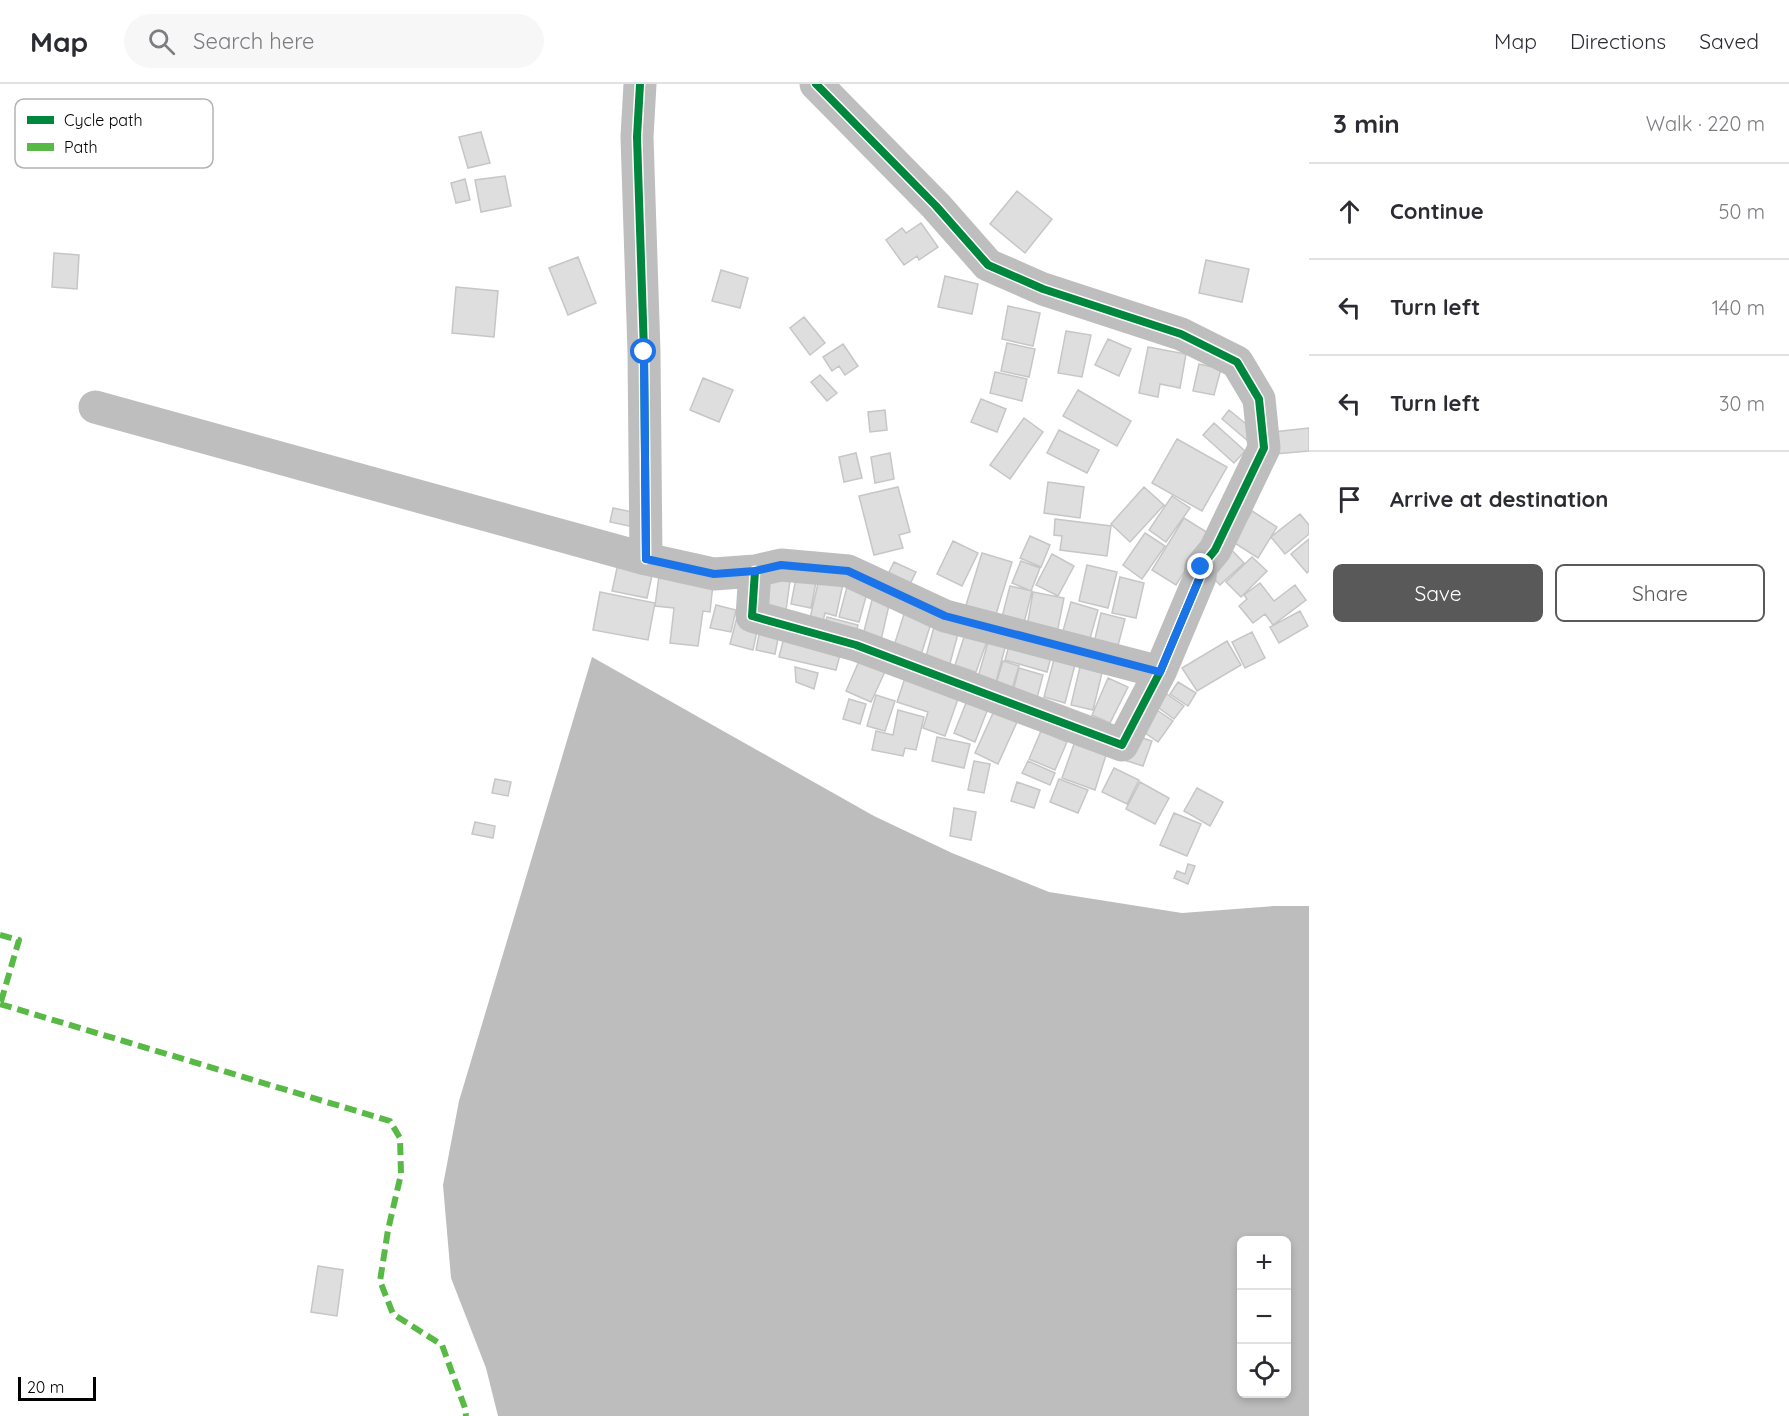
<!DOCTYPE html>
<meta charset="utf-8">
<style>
:root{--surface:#fff;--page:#f7f7f7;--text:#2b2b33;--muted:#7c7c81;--line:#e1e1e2;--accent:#595959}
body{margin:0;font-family:Quicksand,sans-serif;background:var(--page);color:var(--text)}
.controls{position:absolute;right:18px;bottom:18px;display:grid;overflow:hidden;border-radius:9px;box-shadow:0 3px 9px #0003}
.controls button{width:54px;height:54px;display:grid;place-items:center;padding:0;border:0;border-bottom:2px solid var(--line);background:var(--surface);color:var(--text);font:30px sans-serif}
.scale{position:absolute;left:18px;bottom:15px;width:78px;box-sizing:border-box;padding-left:6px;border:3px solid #000;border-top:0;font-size:16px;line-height:21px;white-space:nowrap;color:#000;-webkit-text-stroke:4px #fff;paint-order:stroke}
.stop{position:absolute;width:18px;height:18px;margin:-14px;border:4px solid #1a73e8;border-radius:50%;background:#fff}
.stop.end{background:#1a73e8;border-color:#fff;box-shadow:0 2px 6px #0008}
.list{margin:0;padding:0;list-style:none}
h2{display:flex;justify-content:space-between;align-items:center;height:78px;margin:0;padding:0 24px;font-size:26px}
h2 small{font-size:20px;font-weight:400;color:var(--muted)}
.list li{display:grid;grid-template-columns:39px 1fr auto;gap:18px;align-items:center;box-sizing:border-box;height:96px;padding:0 24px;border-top:2px solid var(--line)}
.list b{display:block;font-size:22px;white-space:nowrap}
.list em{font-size:20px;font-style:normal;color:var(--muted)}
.actions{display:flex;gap:12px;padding:18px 24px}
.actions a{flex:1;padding:14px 0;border:2px solid var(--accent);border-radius:9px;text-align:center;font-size:21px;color:var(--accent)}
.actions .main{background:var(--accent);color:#fff}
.icon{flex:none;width:33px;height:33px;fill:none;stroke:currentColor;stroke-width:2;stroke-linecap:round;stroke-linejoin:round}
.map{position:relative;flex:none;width:1309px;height:1332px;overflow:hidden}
header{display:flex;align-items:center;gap:36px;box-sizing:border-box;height:84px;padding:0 30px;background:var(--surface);border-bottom:2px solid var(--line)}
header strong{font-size:28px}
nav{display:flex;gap:33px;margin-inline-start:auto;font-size:21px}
.search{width:420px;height:54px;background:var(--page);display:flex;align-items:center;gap:15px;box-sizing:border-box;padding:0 21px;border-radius:33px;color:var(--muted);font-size:22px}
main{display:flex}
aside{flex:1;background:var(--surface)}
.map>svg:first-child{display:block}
.water{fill:#bdbdbd;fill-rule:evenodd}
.building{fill:#dedede;stroke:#c6c6c6;stroke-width:1.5}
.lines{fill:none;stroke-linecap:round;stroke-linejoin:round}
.minor{stroke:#bebebe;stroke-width:33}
.quiet{stroke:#58b947;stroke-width:6;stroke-dasharray:12 6;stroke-linecap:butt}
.cycleway-casing{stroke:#fff;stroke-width:11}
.cycleway{stroke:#00873e;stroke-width:8}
.route{stroke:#1a73e8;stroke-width:8}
.key{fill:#fff;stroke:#b2b2b2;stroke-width:1.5}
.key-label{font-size:16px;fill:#000}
</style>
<header>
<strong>Map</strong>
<div class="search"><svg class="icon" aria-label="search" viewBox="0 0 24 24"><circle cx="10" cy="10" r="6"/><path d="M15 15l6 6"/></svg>Search here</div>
<nav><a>Map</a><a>Directions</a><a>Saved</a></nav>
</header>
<main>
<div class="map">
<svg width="1309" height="1332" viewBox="0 0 1309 1332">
<rect width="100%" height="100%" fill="#fff"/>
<!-- water -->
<path class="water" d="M 592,573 L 874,732 L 952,769 L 1049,808 L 1182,829 L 1274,822 L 1309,822 L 1309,1332 L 498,1332 L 486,1284 L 451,1194 L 443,1101 L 459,1017 ZM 1242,1156 L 1286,1156 L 1286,1310 L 1242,1310 Z"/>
<!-- building -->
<path class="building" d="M 481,48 L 490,79 L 468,84 L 459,53 Z
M 505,92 L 511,122 L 481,128 L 475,96 Z
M 465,95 L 470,116 L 456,119 L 451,99 Z
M 1017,107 L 1052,135 L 1025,169 L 990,140 Z
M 921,139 L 938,163 L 919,176 L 917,172 L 904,181 L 886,156 L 902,144 L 906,149 Z
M 54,169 L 79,171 L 77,205 L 52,203 Z
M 578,173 L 596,219 L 568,231 L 549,184 Z
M 1206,176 L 1249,185 L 1242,218 L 1199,209 Z
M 721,186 L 748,194 L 740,224 L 712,217 Z
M 945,192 L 978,200 L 972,230 L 938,223 Z
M 456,203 L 498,207 L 494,253 L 452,249 Z
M 1008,222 L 1040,229 L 1033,262 L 1002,255 Z
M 804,233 L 825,259 L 810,271 L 790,244 Z
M 1066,247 L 1091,251 L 1082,293 L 1058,289 Z
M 1108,255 L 1131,265 L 1119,292 L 1095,281 Z
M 1007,259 L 1035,265 L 1029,293 L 1001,287 Z
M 843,260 L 858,282 L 845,291 L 839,282 L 832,287 L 823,273 Z
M 1148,263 L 1186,270 L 1180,304 L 1160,300 L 1158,313 L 1139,309 Z
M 1199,280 L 1221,285 L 1214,311 L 1193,307 Z
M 995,288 L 1027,295 L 1022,317 L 990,309 Z
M 820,291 L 837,309 L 827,317 L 811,298 Z
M 703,294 L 733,306 L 719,338 L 690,326 Z
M 1078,306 L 1131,337 L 1117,362 L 1063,332 Z
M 981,315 L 1006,325 L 997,348 L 971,338 Z
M 885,326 L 887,346 L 870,348 L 868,328 Z
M 1229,326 L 1256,348 L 1248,357 L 1222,335 Z
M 1024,334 L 1043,348 L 1010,395 L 990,381 Z
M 1214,339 L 1245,367 L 1234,379 L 1203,351 Z
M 1309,344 L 1309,367 L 1275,370 L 1273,348 Z
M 1059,346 L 1099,366 L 1087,389 L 1047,369 Z
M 1177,355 L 1227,383 L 1202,427 L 1152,399 Z
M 856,369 L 862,394 L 844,398 L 839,373 Z
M 890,369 L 894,395 L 875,399 L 871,373 Z
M 1048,398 L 1084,403 L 1080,434 L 1044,429 Z
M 898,403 L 910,448 L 899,451 L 903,464 L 874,471 L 859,412 Z
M 1144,403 L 1164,421 L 1130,458 L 1111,440 Z
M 1172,412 L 1190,424 L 1166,458 L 1149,446 Z
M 613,424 L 642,430 L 639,444 L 610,438 Z
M 1252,427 L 1277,443 L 1258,474 L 1233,458 Z
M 1300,430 L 1309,441 L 1309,450 L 1285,470 L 1271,453 Z
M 1184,434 L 1208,449 L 1176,501 L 1152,486 Z
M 1055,435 L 1111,442 L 1107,472 L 1060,466 L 1062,452 L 1054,451 Z
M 1145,449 L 1165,462 L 1142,495 L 1123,481 Z
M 1030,452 L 1050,461 L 1041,483 L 1020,474 Z
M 1309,455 L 1309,487 L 1307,489 L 1291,470 Z
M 953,457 L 978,469 L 962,502 L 937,490 Z
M 1227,461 L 1244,479 L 1220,501 L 1204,484 Z
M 982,469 L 1012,478 L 993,540 L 963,531 Z
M 1052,470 L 1074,482 L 1058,512 L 1036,501 Z
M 1252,473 L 1267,487 L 1241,513 L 1226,498 Z
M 619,475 L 654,482 L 647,514 L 612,507 Z
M 1021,477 L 1040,484 L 1031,507 L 1012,499 Z
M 894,478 L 916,488 L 907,506 L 885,496 Z
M 1087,481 L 1117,488 L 1108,524 L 1079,517 Z
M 660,484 L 714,491 L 710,528 L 703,527 L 698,562 L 670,559 L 674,524 L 655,522 Z
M 760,492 L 790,497 L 786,526 L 756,521 Z
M 1120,493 L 1144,499 L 1136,534 L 1112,529 Z
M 796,494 L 816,498 L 811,524 L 791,520 Z
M 819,495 L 843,500 L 836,532 L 825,529 L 822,542 L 809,539 Z
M 1260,499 L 1274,517 L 1295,501 L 1306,516 L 1273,541 L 1265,530 L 1253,539 L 1239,522 L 1247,515 L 1244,511 Z
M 1010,502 L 1032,507 L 1023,543 L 1001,537 Z
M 847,503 L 867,509 L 859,538 L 839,533 Z
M 600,508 L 655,519 L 648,556 L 593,546 Z
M 1033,508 L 1064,514 L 1056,554 L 1026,548 Z
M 873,512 L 890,517 L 881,556 L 863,551 Z
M 1071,518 L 1098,526 L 1087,565 L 1060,558 Z
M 716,521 L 736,526 L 731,548 L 710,544 Z
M 905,527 L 932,536 L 920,574 L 893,565 Z
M 1300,527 L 1308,542 L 1279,559 L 1270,543 Z
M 1101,529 L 1125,535 L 1116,569 L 1093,563 Z
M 737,533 L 759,538 L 753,566 L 730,560 Z
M 827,533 L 858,541 L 855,552 L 824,544 Z
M 935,539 L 959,546 L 949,583 L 925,576 Z
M 761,541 L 780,544 L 775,570 L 756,566 Z
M 1252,548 L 1265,574 L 1245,584 L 1232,558 Z
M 785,550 L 842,563 L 836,586 L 779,573 Z
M 965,550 L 987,557 L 976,588 L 955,581 Z
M 989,555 L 1006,560 L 996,598 L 978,593 Z
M 1227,557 L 1241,581 L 1197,607 L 1182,584 Z
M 1010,558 L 1052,569 L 1047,588 L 1005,576 Z
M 863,568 L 889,579 L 871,618 L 846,607 Z
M 1056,568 L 1077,573 L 1065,619 L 1044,613 Z
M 1003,577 L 1019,582 L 1012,605 L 996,600 Z
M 795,583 L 818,589 L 814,605 L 796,598 Z
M 1080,583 L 1102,589 L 1093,626 L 1071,621 Z
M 1019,584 L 1043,591 L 1036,618 L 1012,611 Z
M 905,594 L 959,612 L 945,652 L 923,644 L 928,628 L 897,618 Z
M 1108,594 L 1128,603 L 1110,639 L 1092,631 Z
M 1178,598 L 1196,609 L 1188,622 L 1170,610 Z
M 1161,606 L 1184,622 L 1174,635 L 1152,619 Z
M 876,611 L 895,617 L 885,647 L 867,642 Z
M 968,614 L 989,622 L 975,658 L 954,649 Z
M 849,615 L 866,620 L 860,640 L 843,635 Z
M 1148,620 L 1173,637 L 1158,658 L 1134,641 Z
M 898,626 L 924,633 L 916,666 L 905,664 L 903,672 L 872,666 L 876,647 L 893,651 Z
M 994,627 L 1017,638 L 998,680 L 975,669 Z
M 1041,647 L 1067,658 L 1055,686 L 1029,675 Z
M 1133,651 L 1152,657 L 1143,682 L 1124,676 Z
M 937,653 L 970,660 L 964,684 L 932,677 Z
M 1074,660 L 1106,671 L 1095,706 L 1062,694 Z
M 974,677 L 990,680 L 984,709 L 968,706 Z
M 1028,677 L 1055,689 L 1050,701 L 1022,689 Z
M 1114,684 L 1139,696 L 1127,720 L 1102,708 Z
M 495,695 L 511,698 L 508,712 L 492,709 Z
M 1059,695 L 1088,706 L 1078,729 L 1050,718 Z
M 1017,698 L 1040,706 L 1034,724 L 1011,717 Z
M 1140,698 L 1169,714 L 1155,740 L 1126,725 Z
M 1197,704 L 1223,718 L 1210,742 L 1184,727 Z
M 954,724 L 976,728 L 971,756 L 950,752 Z
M 1174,729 L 1201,740 L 1187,772 L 1160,761 Z
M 475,738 L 495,742 L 493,754 L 472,750 Z
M 1188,780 L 1195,782 L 1188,800 L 1174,794 L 1177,787 L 1185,790 Z
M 318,1182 L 343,1186 L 337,1232 L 311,1228 Z"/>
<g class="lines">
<!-- minor -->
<path class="minor" d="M 640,0 L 637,53 L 644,268 L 646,475
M 95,323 L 646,475 L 714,490 L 755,487 L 781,481 L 848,487 L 945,532 L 1160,588
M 755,487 L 752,532 L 856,561 L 1122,661 L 1160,588 L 1200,493 L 1201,483 L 1215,466 L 1264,364 L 1259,315 L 1237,278 L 1181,250 L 1043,205 L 988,181 L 936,122 L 816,0"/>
<!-- quiet -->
<path class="quiet" d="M 0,851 L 19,856 L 0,921
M 0,920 L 390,1037 L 400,1054 L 401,1090 L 388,1146 L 380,1197 L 393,1230 L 442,1261 L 465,1324 L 466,1332"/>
<defs>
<path id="cycleway" d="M 640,0 L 637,53 L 644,268 L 646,475
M 755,487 L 752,532 L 856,561 L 1122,661 L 1160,588 L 1200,493 L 1201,483 L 1215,466 L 1264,364 L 1259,315 L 1237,278 L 1181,250 L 1043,205 L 988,181 L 936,122 L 816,0"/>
</defs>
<!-- cycleway casing -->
<use href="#cycleway" class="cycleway-casing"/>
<!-- cycleway -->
<use href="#cycleway" class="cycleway"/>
</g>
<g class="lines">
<!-- route -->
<path class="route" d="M 644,268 L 646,475 L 714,490 L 755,487 L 781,481 L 848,487 L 945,532 L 1160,588 L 1200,493 L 1201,483"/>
</g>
<!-- legend -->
<rect x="15" y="15" width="198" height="69" rx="9" class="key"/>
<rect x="27" y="32" width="27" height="8" fill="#00873e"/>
<rect x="27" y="59" width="27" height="8" fill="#58b947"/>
<g class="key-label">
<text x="64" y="42">Cycle path</text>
<text x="64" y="69">Path</text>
</g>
</svg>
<div class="controls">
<button>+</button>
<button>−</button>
<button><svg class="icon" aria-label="locate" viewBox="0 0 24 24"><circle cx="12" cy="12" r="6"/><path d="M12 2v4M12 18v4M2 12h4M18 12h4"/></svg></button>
</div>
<div class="scale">20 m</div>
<div class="stop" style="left:644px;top:268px"></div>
<div class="stop end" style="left:1201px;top:483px"></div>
</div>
<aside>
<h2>3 min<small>Walk · 220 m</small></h2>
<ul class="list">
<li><svg class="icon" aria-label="ahead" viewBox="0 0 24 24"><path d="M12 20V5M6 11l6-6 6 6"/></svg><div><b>Continue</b></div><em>50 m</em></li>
<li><svg class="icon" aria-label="left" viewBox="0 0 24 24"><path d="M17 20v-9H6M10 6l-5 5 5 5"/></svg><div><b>Turn left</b></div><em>140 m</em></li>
<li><svg class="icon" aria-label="left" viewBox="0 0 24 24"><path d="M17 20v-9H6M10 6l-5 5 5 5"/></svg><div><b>Turn left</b></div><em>30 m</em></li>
<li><svg class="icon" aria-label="arrive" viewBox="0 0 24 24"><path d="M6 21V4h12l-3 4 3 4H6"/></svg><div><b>Arrive at destination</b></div></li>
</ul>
<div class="actions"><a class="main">Save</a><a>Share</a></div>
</aside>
</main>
